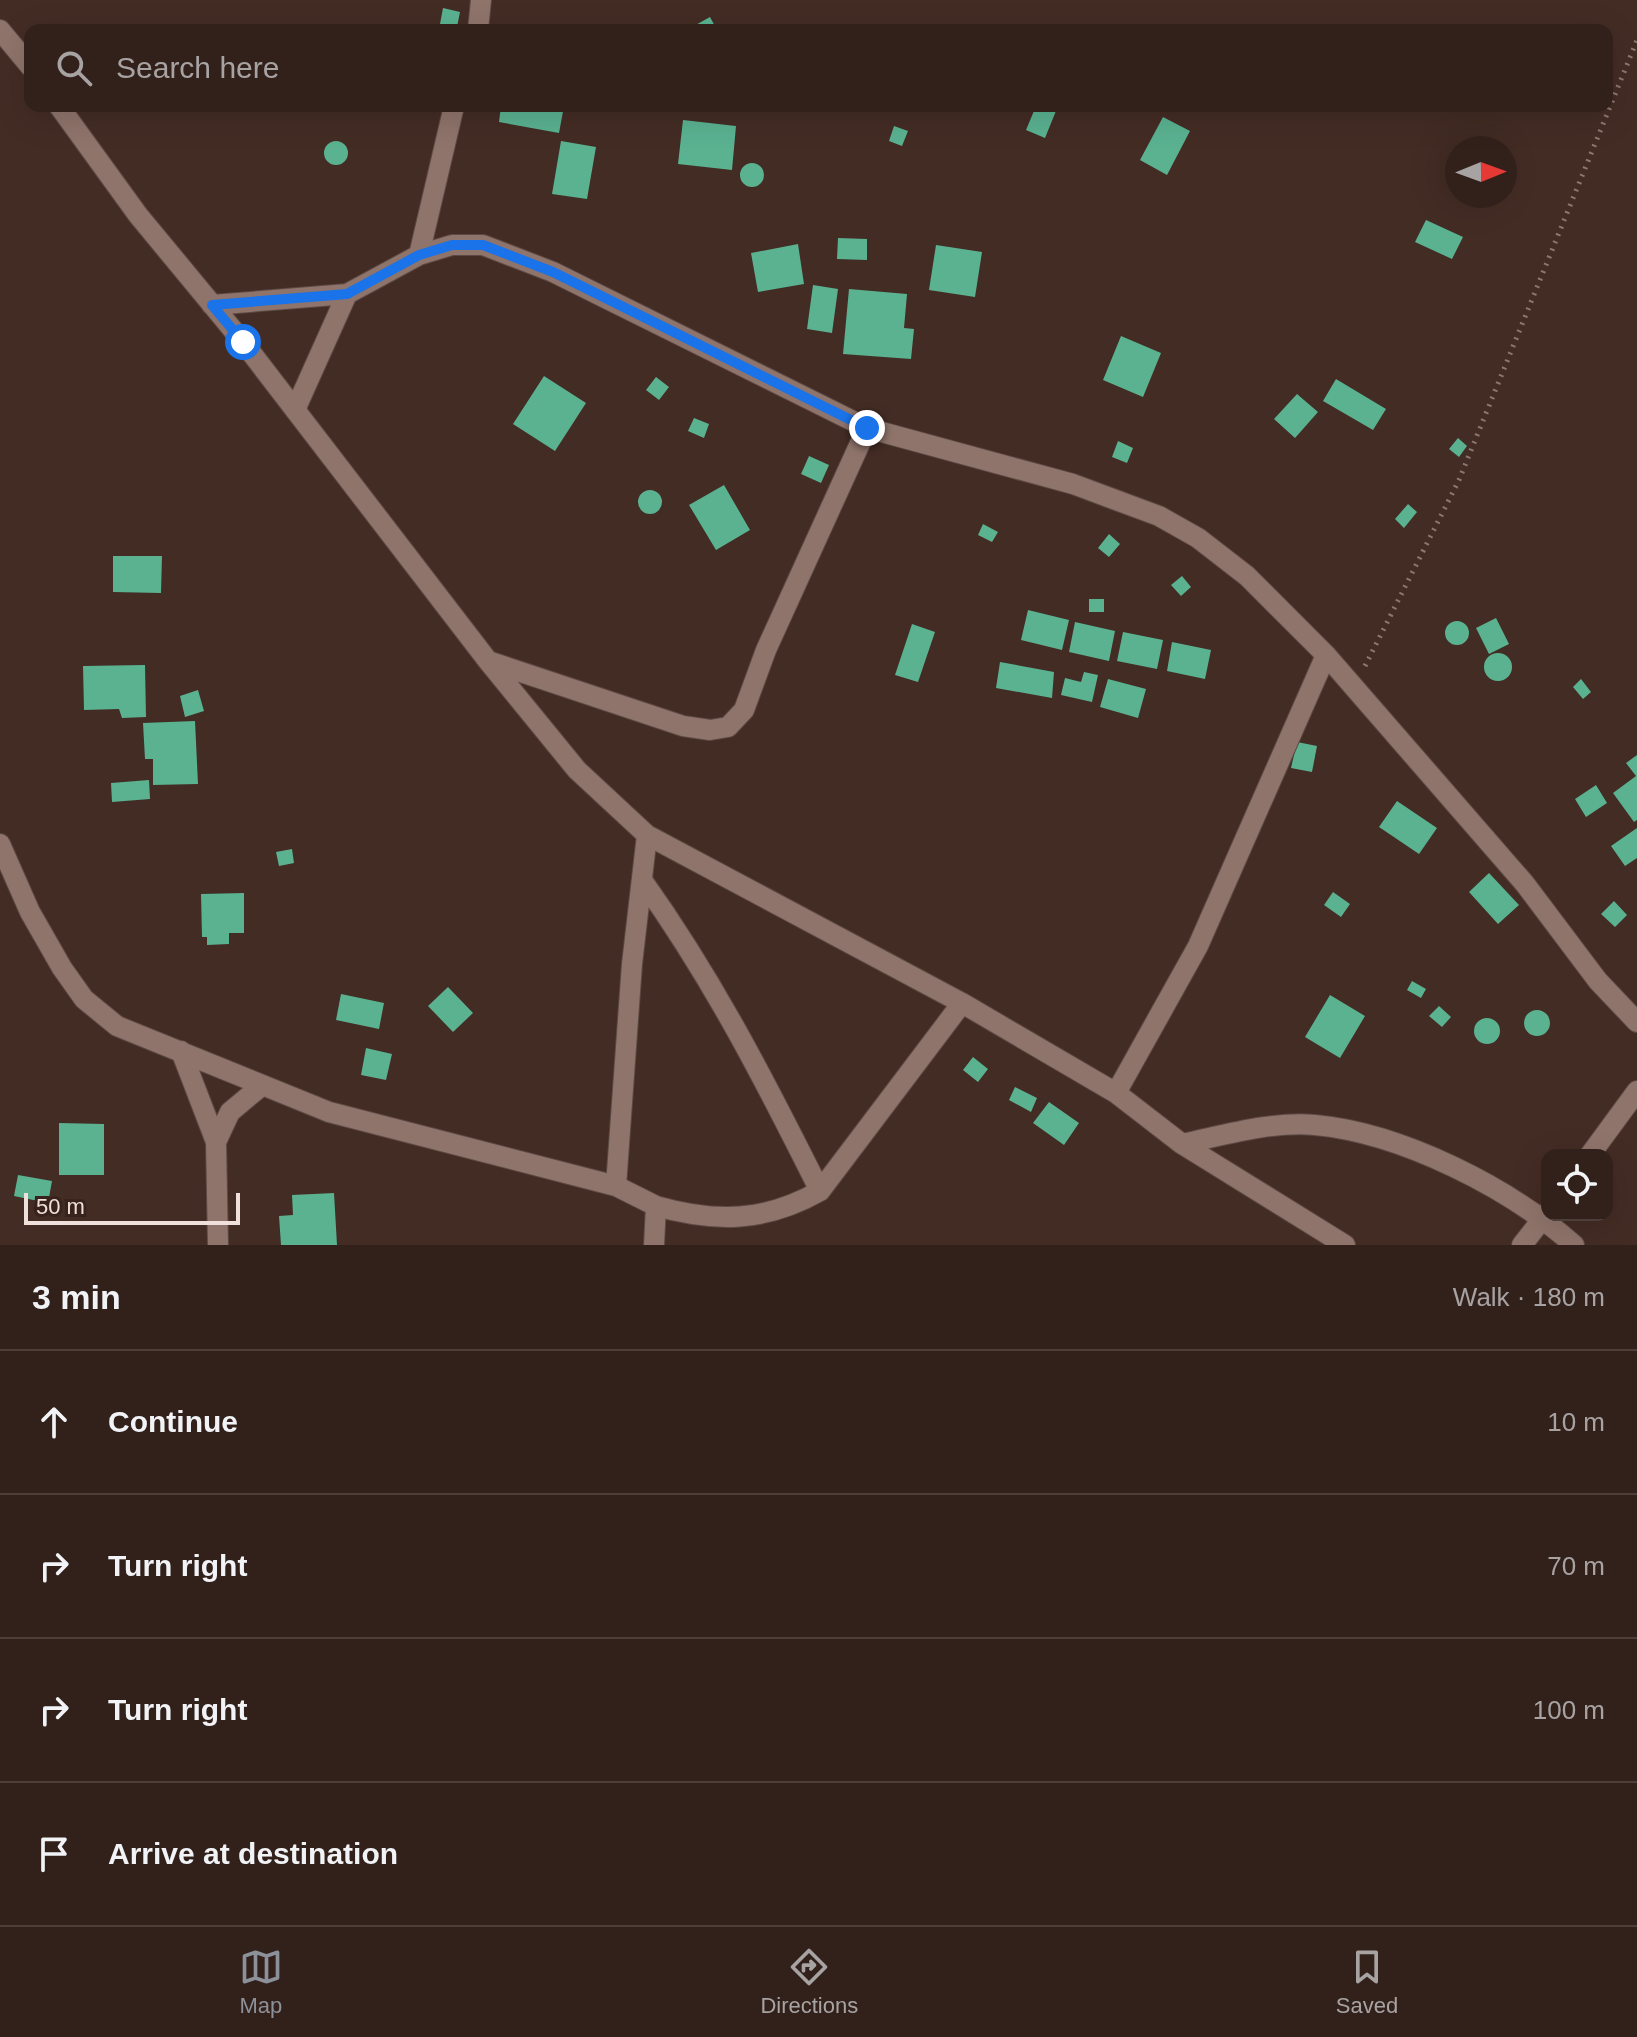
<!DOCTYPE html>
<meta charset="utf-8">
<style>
:root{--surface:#32211b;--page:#3a2924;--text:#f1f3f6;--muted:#a8a3a3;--line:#4d3e3a;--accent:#8c9099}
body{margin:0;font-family:Arial,sans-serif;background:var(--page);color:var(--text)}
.controls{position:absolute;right:24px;bottom:24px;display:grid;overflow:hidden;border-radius:16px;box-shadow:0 8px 32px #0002}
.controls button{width:72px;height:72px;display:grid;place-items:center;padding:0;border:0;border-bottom:2px solid var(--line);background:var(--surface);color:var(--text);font:40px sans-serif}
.compass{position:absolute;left:1445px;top:136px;width:72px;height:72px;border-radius:50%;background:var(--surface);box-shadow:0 8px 32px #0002;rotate:89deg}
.scale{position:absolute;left:24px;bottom:20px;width:216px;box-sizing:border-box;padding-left:8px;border:4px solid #efe0db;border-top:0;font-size:22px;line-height:28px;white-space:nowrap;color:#efe0db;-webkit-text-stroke:6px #38221b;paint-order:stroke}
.stop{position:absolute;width:24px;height:24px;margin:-18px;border:6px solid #1a73e8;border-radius:50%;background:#fff}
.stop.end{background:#1a73e8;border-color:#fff;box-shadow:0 2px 8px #0008}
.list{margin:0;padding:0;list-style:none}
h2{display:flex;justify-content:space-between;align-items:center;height:104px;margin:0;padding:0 32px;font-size:34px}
h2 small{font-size:26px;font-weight:400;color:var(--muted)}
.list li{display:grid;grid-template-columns:52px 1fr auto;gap:24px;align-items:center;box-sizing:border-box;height:144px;padding:0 32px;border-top:2px solid var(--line)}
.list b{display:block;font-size:30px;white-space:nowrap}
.list em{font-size:26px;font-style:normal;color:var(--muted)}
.icon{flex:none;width:44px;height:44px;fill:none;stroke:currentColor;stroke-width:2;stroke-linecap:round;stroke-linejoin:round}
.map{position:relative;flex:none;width:1637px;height:1245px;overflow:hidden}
.search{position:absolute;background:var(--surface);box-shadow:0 8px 32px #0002;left:24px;right:24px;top:24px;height:88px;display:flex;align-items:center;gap:20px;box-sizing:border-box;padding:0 28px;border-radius:16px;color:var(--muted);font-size:30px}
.sheet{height:680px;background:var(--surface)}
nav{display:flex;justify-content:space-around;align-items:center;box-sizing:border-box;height:112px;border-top:2px solid var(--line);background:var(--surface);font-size:22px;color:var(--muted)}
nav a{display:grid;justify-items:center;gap:4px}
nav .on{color:var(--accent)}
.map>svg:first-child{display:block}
.building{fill:#5ab291}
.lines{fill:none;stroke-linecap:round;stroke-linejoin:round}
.minor-casing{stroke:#5c4943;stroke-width:22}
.path{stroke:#8b7770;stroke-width:5;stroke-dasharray:2 6;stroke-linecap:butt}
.minor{stroke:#8f746b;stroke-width:20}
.route{stroke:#1a73e8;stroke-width:10}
</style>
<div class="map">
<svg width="1637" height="1245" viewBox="0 0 1637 1245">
<rect width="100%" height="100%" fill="#432c24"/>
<!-- building -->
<path class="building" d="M 443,8 L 460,12 L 457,27 L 440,24 Z
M 710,17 L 717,30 L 694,30 L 692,27 Z
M 501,106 L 564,106 L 559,133 L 499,122 Z
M 1036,106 L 1058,106 L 1045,138 L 1026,130 Z
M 1163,117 L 1190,131 L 1167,175 L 1140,160 Z
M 683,120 L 736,126 L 732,170 L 678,164 Z
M 894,126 L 908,131 L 902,146 L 889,141 Z
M324 153a12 12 0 1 1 24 0a12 12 0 1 1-24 0Z
M 561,141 L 596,147 L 587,199 L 552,194 Z
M740 175a12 12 0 1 1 24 0a12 12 0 1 1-24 0Z
M 1426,220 L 1463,237 L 1452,259 L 1415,242 Z
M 838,238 L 867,239 L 867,260 L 837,259 Z
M 798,244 L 804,284 L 758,292 L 751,253 Z
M 936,245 L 982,252 L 975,297 L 929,290 Z
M 813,285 L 838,289 L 832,333 L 807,329 Z
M 849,289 L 907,294 L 904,328 L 914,329 L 911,359 L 843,354 Z
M 1121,336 L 1161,353 L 1143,397 L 1103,380 Z
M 544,376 L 586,403 L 555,451 L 513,424 Z
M 656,377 L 669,387 L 659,400 L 646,390 Z
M 1336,379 L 1386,409 L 1373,430 L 1323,401 Z
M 1297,394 L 1318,412 L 1295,438 L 1274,419 Z
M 694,418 L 709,424 L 704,438 L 688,431 Z
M 1458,438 L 1467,446 L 1459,457 L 1449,449 Z
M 1118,441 L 1133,448 L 1127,463 L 1112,457 Z
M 809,456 L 829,465 L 821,483 L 801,474 Z
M 724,485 L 750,530 L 716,550 L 689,505 Z
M638 502a12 12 0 1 1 24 0a12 12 0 1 1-24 0Z
M 1408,504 L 1417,512 L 1404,528 L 1395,519 Z
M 983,524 L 998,532 L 992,542 L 978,535 Z
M 1109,534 L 1120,544 L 1109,557 L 1098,548 Z
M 113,556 L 162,556 L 161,593 L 113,592 Z
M 1182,576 L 1191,587 L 1181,596 L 1171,585 Z
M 1089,599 L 1104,599 L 1104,612 L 1089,612 Z
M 1028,610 L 1069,620 L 1062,650 L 1021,640 Z
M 1496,618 L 1509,644 L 1489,654 L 1476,628 Z
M1445 633a12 12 0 1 1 24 0a12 12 0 1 1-24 0Z
M 1075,622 L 1115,631 L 1109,661 L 1069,652 Z
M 912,624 L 935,632 L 918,682 L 895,675 Z
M 1123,632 L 1163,640 L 1157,669 L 1117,661 Z
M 1172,642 L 1211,650 L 1205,679 L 1167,671 Z
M1484 667a14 14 0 1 1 28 0a14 14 0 1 1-28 0Z
M 1000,662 L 1054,672 L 1052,698 L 996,688 Z
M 145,665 L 146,717 L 122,718 L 119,709 L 84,710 L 83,666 Z
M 1084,672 L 1098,675 L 1092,702 L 1061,695 L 1065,678 L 1081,682 Z
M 1108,679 L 1146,689 L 1138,718 L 1100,707 Z
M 1581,679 L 1591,692 L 1583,699 L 1573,687 Z
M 198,690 L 204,711 L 185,717 L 180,696 Z
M 195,721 L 198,784 L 153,785 L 153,759 L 145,759 L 143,723 Z
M 1297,742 L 1317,746 L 1312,772 L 1291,768 Z
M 1637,755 L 1637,820 L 1634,822 L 1613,793 L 1636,776 L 1626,763 Z
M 149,780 L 150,799 L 112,802 L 111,783 Z
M 1596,785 L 1607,803 L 1586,817 L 1575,799 Z
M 1397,801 L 1437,828 L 1419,854 L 1379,827 Z
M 1637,828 L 1637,858 L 1625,866 L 1611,846 Z
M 292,849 L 294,863 L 279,866 L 276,852 Z
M 1489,873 L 1519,905 L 1498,924 L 1469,892 Z
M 1333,892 L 1350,904 L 1341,917 L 1324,905 Z
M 244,893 L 244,933 L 229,933 L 229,944 L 207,945 L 207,937 L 202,937 L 201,894 Z
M 1614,901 L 1627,915 L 1615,927 L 1601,914 Z
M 1412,981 L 1426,989 L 1421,998 L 1407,990 Z
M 448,987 L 473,1013 L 453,1032 L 428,1006 Z
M 341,994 L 384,1003 L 379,1029 L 336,1020 Z
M 1330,995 L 1365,1016 L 1340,1058 L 1305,1037 Z
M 1439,1006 L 1451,1017 L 1442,1027 L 1429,1016 Z
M1524 1023a13 13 0 1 1 26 0a13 13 0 1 1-26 0Z
M1474 1031a13 13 0 1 1 26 0a13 13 0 1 1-26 0Z
M 366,1048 L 392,1054 L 386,1080 L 361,1075 Z
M 973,1057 L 988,1069 L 978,1082 L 963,1070 Z
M 1015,1087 L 1037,1098 L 1031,1112 L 1009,1100 Z
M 1049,1102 L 1079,1123 L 1064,1145 L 1033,1123 Z
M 59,1123 L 104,1124 L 104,1175 L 59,1175 Z
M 18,1175 L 52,1181 L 48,1203 L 14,1196 Z
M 334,1193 L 337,1245 L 281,1245 L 279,1216 L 293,1215 L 292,1195 Z"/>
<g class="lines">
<defs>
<path id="minor" d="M 0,30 L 30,66
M 478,30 L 481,0
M 59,106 L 138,215 L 243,342 L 488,661 L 577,770 L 647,835 L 962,1003 L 1116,1093 L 1182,1144 L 1345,1245
M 419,255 L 454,106
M 212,305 L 347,294 L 419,255 L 452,245 L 483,245 L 553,272 L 867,428
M 295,410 L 347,294
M 488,661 L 683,726 L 710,730 L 728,727 L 744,710 L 766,650 L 867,428 L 1073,484 L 1159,516 L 1198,538 L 1247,576 L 1326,655 L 1525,884 L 1598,981 L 1637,1022
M 647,835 L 632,964 L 616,1186 L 656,1206 L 654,1245
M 0,844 L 30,912 L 62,968 L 84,999 L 117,1026 L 329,1112 L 616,1186
M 642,880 C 714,981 765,1081 820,1191
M 181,1051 L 216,1142 L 218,1245
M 1116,1093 L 1198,946 L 1326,655
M 216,1142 L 230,1112 L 260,1087
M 1182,1144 C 1225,1135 1271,1121 1315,1125 C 1402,1133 1510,1188 1574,1245
M 1590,1155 L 1637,1091
M 656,1206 C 716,1223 765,1222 820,1191 L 962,1003
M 1522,1245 L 1547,1213"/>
</defs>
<!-- minor casing -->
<use href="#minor" class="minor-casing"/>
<!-- path -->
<path class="path" d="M 1365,666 L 1459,480 L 1637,40"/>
<!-- minor -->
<use href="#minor" class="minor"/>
</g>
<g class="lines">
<!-- route -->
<path class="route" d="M 243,342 L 212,305 L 347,294 L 419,255 L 452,245 L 483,245 L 553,272 L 867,428"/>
</g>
</svg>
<div class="controls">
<button><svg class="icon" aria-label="locate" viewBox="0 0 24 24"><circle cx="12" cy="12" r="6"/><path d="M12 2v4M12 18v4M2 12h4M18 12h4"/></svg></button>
</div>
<svg class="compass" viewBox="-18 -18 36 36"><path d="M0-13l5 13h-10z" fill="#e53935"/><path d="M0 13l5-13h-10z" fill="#a8a3a3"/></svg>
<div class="scale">50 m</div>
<div class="stop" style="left:243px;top:342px"></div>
<div class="stop end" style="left:867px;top:428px"></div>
<div class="search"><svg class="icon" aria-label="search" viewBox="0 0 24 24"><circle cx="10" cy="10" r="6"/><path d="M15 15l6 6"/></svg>Search here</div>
</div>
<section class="sheet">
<h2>3 min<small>Walk · 180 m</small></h2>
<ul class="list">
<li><svg class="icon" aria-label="ahead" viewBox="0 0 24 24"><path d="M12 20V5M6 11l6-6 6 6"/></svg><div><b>Continue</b></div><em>10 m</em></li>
<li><svg class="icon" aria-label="right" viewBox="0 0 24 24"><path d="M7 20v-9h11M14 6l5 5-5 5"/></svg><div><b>Turn right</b></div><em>70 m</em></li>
<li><svg class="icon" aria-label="right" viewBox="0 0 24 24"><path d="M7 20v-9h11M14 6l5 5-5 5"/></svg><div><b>Turn right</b></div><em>100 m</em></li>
<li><svg class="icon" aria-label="arrive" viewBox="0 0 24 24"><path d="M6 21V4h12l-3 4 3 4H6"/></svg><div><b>Arrive at destination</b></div></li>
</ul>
</section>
<nav>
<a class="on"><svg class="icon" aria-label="map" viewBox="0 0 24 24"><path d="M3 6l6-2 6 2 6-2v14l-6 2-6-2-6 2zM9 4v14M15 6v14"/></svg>Map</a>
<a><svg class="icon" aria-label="directions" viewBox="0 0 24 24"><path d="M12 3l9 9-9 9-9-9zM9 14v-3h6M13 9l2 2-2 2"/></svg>Directions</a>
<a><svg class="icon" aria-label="saved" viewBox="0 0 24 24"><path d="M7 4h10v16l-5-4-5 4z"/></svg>Saved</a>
</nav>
